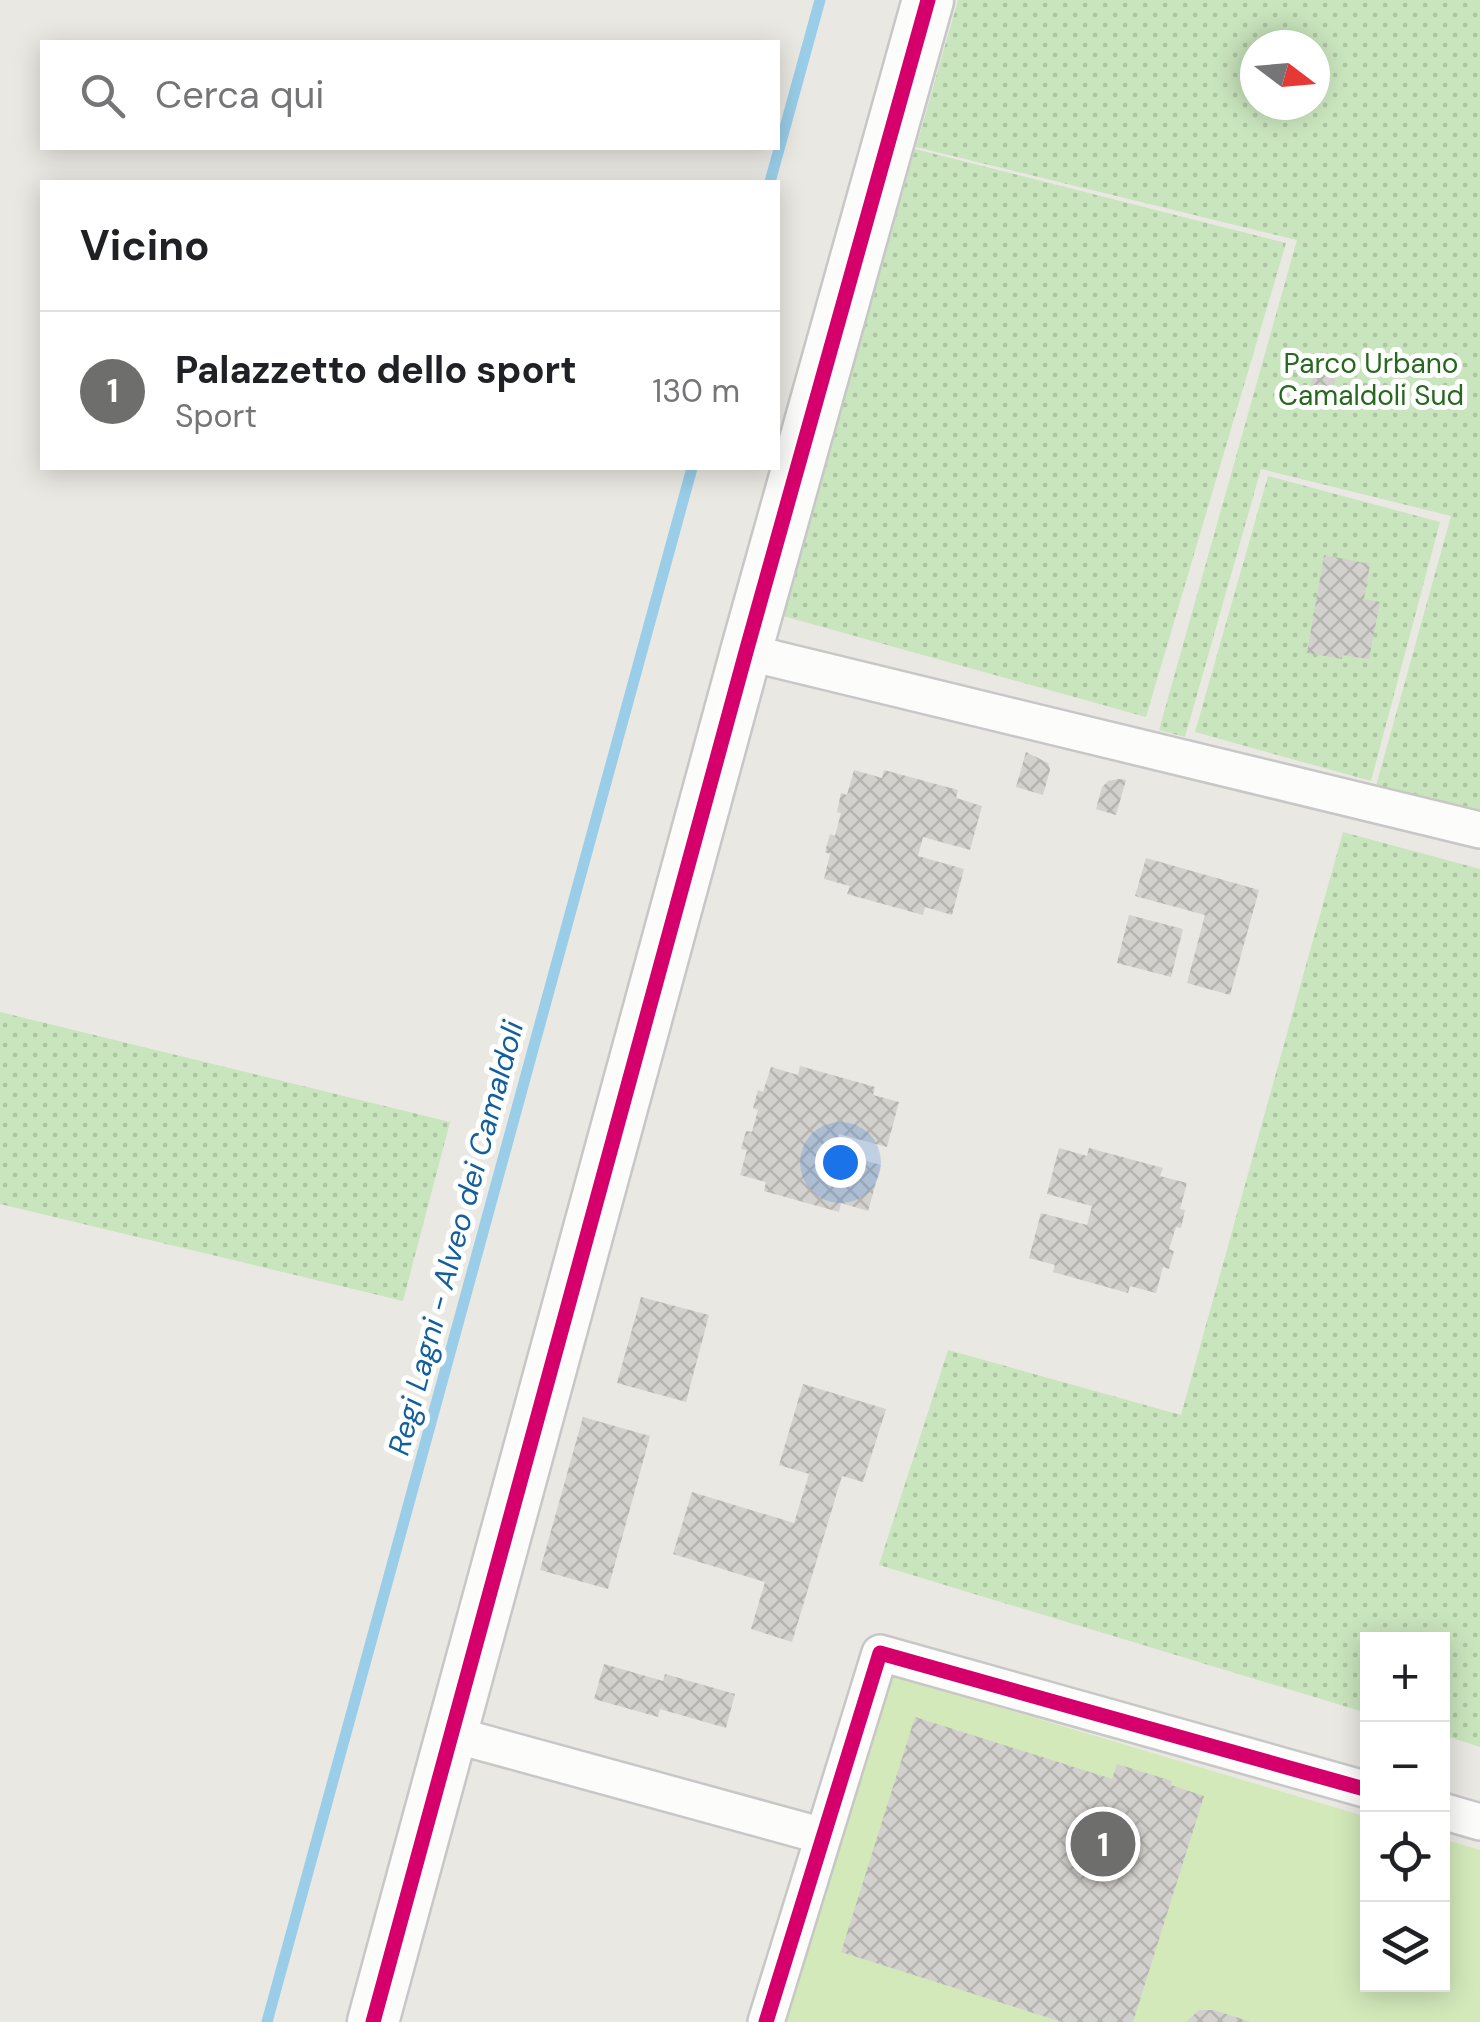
<!DOCTYPE html>
<html lang="it">
<meta charset="utf-8">
<style>
:root{--surface:#fff;--page:#f6f6f6;--text:#202124;--muted:#757577;--line:#e0e0e0;--accent:#6e6e6c}
body{margin:0;font-family:"DM Sans",sans-serif;background:var(--page);color:var(--text)}
.controls{position:absolute;right:30px;bottom:30px;display:grid;overflow:hidden;border-radius:0px;box-shadow:0 5px 25px #0003}
.controls button{width:90px;height:90px;display:grid;place-items:center;padding:0;border:0;border-bottom:2px solid var(--line);background:var(--surface);color:var(--text);font:50px sans-serif}
.compass{position:absolute;left:1240px;top:30px;width:90px;height:90px;border-radius:50%;background:var(--surface);box-shadow:0 5px 25px #0003;rotate:106deg}
.you{position:absolute;left:840px;top:1162px;width:35px;height:35px;margin:-25px;border:8px solid #fff;border-radius:50%;background:#1a73e8;box-shadow:0 0 0 15px #1a73e833}
.badge{display:grid;place-items:center;width:65px;height:65px;border-radius:50%;background:var(--accent);color:#fff;font-size:32px;font-weight:700}
.pin{position:absolute;translate:-50% -50%;border:5px solid #fff;box-shadow:0 2px 10px #0006}
.list{margin:0;padding:0;list-style:none}
h2{display:flex;justify-content:space-between;align-items:center;height:130px;margin:0;padding:0 40px;font-size:42px}
h2 small{font-size:32px;font-weight:400;color:var(--muted)}
.list li{display:grid;grid-template-columns:65px 1fr auto;gap:30px;align-items:center;box-sizing:border-box;height:160px;padding:0 40px;border-top:2px solid var(--line)}
.list b{display:block;font-size:38px;white-space:nowrap}
.list p{margin:0;font-size:32px;white-space:nowrap;color:var(--muted)}
.list em{font-size:32px;font-style:normal;color:var(--muted)}
.icon{flex:none;width:55px;height:55px;fill:none;stroke:currentColor;stroke-width:2;stroke-linecap:round;stroke-linejoin:round}
.map{position:relative;flex:none;width:1480px;height:2022px;overflow:hidden}
.search{position:absolute;background:var(--surface);box-shadow:0 5px 25px #0003;left:40px;top:40px;width:740px;height:110px;display:flex;align-items:center;gap:25px;box-sizing:border-box;padding:0 35px;border-radius:0px;color:var(--muted);font-size:38px}
.panel{position:absolute;background:var(--surface);box-shadow:0 5px 25px #0003;left:40px;top:180px;width:740px;height:290px;border-radius:0px}
.map>svg:first-child{display:block}
.green{fill:url(#green-dots);fill-rule:evenodd}
.pitch{fill:#d3e9ba}
.lines{fill:none;stroke-linecap:round;stroke-linejoin:round}
.stream{stroke:#99cde8;stroke-width:11}
.building{fill:url(#building-cross-hatch)}
.street-casing{stroke:#c7c7c7;stroke-width:40}
.secondary-casing{stroke:#c7c7c7;stroke-width:55}
.street{stroke:#fcfcfb;stroke-width:35}
.secondary{stroke:#fcfcfb;stroke-width:50}
.cycleway-casing{stroke:#fff;stroke-width:21}
.cycleway{stroke:#d6006c;stroke-width:15}
.labels{text-anchor:middle;stroke-width:10;stroke-linejoin:round;paint-order:stroke}
.park-label{font-size:28px;fill:#26681d;stroke:#fff}
.water-label{font-size:30px;font-style:italic;fill:#125f9b;stroke:#fff}
</style>
<div class="map">
<svg width="1480" height="2022" viewBox="0 0 1480 2022">
<defs>
<pattern id="green-dots" width="8" height="8" patternUnits="userSpaceOnUse" patternTransform="scale(2.5)"><rect width="8" height="8" fill="#c9e5bd"/><path d="M2 2h.1M6 6h.1" fill="none" stroke="#adc5a3" stroke-width="1.8" stroke-linecap="round"/></pattern>
<pattern id="building-cross-hatch" width="8" height="8" patternUnits="userSpaceOnUse" patternTransform="scale(2.5)"><rect width="8" height="8" fill="#d3d1cd"/><path d="M0 0l8 8M0 8l8-8" fill="none" stroke="#b5b4b0"/></pattern>
</defs>
<rect width="100%" height="100%" fill="#eae8e2"/>
<!-- green -->
<path class="green" d="M 958,0 L 1480,0 L 1480,813 L 1376,786 L 1451,516 L 1261,469 L 1185,737 L 1159,730 L 1297,240 L 916,147 ZM 1255,45 L 1315,45 L 1315,105 L 1255,105 Z
M 915,149 L 1286,243 L 1146,717 L 783,616 Z
M 1268,476 L 1440,522 L 1371,781 L 1195,732 Z
M 1343,832 L 1480,869 L 1480,1747 L 1443,1735 L 1442,1640 L 1368,1640 L 1367,1713 L 879,1565 L 948,1350 L 1181,1415 Z
M 0,1012 L 450,1122 L 403,1301 L 0,1204 Z"/>
<!-- pitch -->
<path class="pitch" d="M 891,1675 L 1367,1817 L 1368,1984 L 1442,1984 L 1443,1839 L 1480,1850 L 1480,2022 L 784,2022 Z"/>
<g class="lines">
<!-- stream -->
<path class="stream" d="M 770,182 L 820,0
M 267,2022 L 692,468"/>
</g>
<!-- building -->
<path class="building" d="M 1320,351 L 1342,358 L 1331,395 L 1310,388 Z
M 1324,555 L 1370,564 L 1364,599 L 1380,602 L 1369,659 L 1342,655 L 1342,659 L 1307,653 Z
M 1026,752 L 1048,763 L 1050,770 L 1043,795 L 1016,787 Z
M 854,770 L 882,778 L 884,770 L 958,790 L 956,798 L 982,806 L 970,850 L 923,837 L 918,856 L 964,869 L 952,915 L 925,907 L 923,915 L 847,894 L 850,886 L 824,879 L 830,854 L 825,852 L 830,834 L 835,836 L 841,813 L 837,812 L 841,793 L 847,795 Z
M 1119,779 L 1126,780 L 1116,815 L 1096,809 L 1102,787 L 1108,781 Z
M 1146,858 L 1259,890 L 1230,995 L 1187,983 L 1205,915 L 1135,896 Z
M 1129,915 L 1183,929 L 1171,977 L 1117,963 Z
M 800,1066 L 875,1087 L 873,1095 L 899,1102 L 887,1147 L 839,1134 L 834,1152 L 881,1165 L 868,1211 L 841,1203 L 839,1212 L 764,1191 L 766,1182 L 740,1175 L 747,1150 L 741,1149 L 746,1131 L 752,1132 L 758,1110 L 753,1108 L 758,1090 L 763,1092 L 771,1067 L 798,1075 Z
M 1059,1148 L 1087,1156 L 1089,1148 L 1163,1168 L 1160,1176 L 1187,1183 L 1180,1209 L 1185,1210 L 1181,1228 L 1176,1227 L 1169,1249 L 1174,1251 L 1169,1269 L 1163,1267 L 1156,1293 L 1130,1286 L 1128,1293 L 1053,1272 L 1055,1265 L 1029,1258 L 1041,1213 L 1087,1225 L 1092,1206 L 1047,1194 Z
M 641,1297 L 709,1315 L 686,1402 L 617,1383 Z
M 803,1384 L 886,1409 L 863,1482 L 842,1476 L 792,1642 L 751,1629 L 765,1582 L 673,1554 L 692,1492 L 794,1523 L 809,1474 L 779,1465 Z
M 583,1417 L 650,1436 L 608,1589 L 540,1570 Z
M 604,1664 L 663,1681 L 665,1674 L 735,1694 L 726,1728 L 660,1709 L 658,1717 L 594,1699 Z
M 915,1717 L 1112,1779 L 1117,1764 L 1172,1781 L 1171,1785 L 1204,1796 L 1133,2022 L 1062,2022 L 841,1952 Z
M 1199,2010 L 1214,2010 L 1251,2022 L 1186,2022 Z"/>
<g class="lines">
<defs>
<path id="street" d="M 746,652 L 1480,830
M 451,1734 L 823,1836
M 1442,1811 L 1480,1822
M 766,2022 L 880,1653 L 1368,1790"/>
<path id="secondary" d="M 373,2022 L 746,652 L 928,0"/>
</defs>
<!-- street casing -->
<use href="#street" class="street-casing"/>
<!-- secondary casing -->
<use href="#secondary" class="secondary-casing"/>
<!-- street -->
<use href="#street" class="street"/>
<!-- secondary -->
<use href="#secondary" class="secondary"/>
<defs>
<path id="cycleway" d="M 373,2022 L 746,652 L 928,0
M 766,2022 L 880,1653 L 1368,1790"/>
</defs>
<!-- cycleway casing -->
<use href="#cycleway" class="cycleway-casing"/>
<!-- cycleway -->
<use href="#cycleway" class="cycleway"/>
</g>
<g class="labels">
<!-- park labels -->
<g class="park-label">
<text x="1371" y="373">Parco Urbano<tspan x="1371" dy="32">Camaldoli Sud</tspan></text>
</g>
<!-- water labels -->
<g class="water-label">
<text transform="translate(456 1238) rotate(-75)" y="10">Regi Lagni - Alveo dei Camaldoli</text>
</g>
</g>
</svg>
<div class="controls">
<button>+</button>
<button>−</button>
<button><svg class="icon" aria-label="locate" viewBox="0 0 24 24"><circle cx="12" cy="12" r="6"/><path d="M12 2v4M12 18v4M2 12h4M18 12h4"/></svg></button>
<button><svg class="icon" aria-label="layers" viewBox="0 0 24 24"><path d="M12 4l9 5-9 5-9-5zM3 14l9 5 9-5"/></svg></button>
</div>
<svg class="compass" viewBox="-18 -18 36 36"><path d="M0-13l5 13h-10z" fill="#e53935"/><path d="M0 13l5-13h-10z" fill="#757577"/></svg>
<div class="you"></div>
<div class="pin badge" style="left:1103px;top:1844px">1</div>
<div class="search"><svg class="icon" aria-label="search" viewBox="0 0 24 24"><circle cx="10" cy="10" r="6"/><path d="M15 15l6 6"/></svg>Cerca qui</div>
<section class="panel">
<h2>Vicino<small></small></h2>
<ul class="list">
<li><span class="badge">1</span><div><b>Palazzetto dello sport</b><p>Sport</p></div><em>130 m</em></li>
</ul>
</section>
</div>
